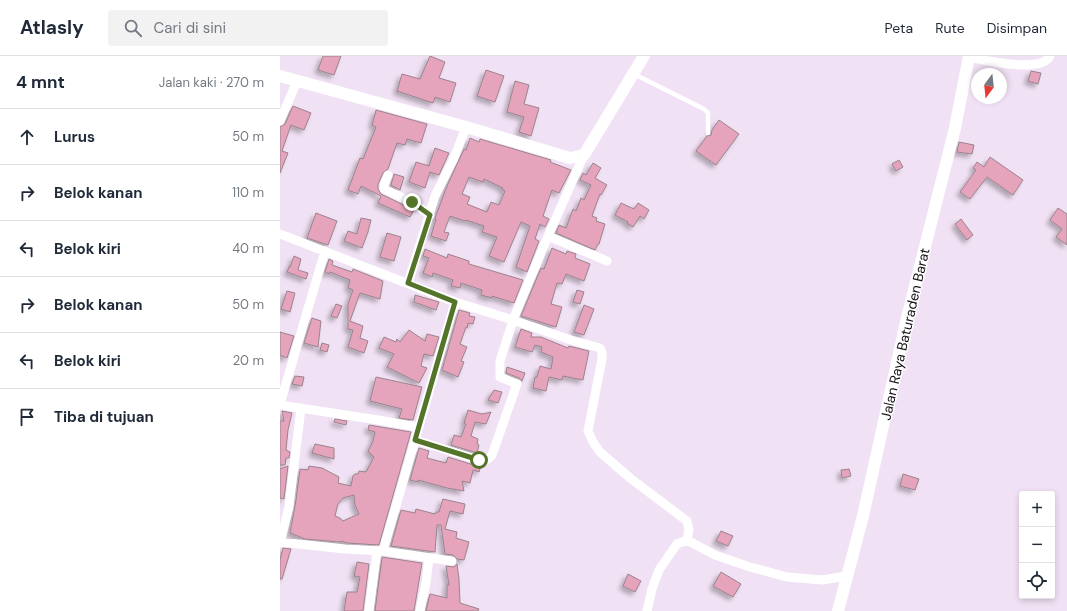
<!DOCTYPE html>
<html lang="id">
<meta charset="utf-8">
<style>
:root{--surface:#fff;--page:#f2f2f3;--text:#1f2937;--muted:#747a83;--line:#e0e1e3}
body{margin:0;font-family:"DM Sans",sans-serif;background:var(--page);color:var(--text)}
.controls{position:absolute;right:12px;bottom:12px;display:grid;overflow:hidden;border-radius:4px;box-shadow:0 2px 6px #0003}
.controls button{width:36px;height:36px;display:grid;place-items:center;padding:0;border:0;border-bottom:1px solid var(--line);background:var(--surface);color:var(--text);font:20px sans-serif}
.compass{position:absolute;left:691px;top:12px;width:36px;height:36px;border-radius:50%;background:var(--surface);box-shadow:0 2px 6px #0003;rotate:195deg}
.stop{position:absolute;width:12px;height:12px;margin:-9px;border:3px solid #54742a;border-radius:50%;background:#fff}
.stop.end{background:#54742a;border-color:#fff;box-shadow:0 1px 4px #0008}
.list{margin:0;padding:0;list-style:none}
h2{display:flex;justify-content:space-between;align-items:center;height:52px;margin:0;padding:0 16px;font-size:17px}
h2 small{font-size:13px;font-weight:400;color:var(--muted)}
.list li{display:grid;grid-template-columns:26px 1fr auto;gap:12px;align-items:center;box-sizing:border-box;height:56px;padding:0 16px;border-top:1px solid var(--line)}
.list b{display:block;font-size:15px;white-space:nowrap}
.list em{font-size:13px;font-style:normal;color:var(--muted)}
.icon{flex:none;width:22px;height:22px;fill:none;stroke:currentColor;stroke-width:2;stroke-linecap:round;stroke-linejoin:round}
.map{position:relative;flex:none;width:787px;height:555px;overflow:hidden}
header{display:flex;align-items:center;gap:24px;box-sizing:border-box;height:56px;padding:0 20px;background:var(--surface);border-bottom:1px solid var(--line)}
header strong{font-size:19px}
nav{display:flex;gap:22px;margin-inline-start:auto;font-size:14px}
.search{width:280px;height:36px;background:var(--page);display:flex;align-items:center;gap:10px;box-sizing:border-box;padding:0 14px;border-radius:4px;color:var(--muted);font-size:15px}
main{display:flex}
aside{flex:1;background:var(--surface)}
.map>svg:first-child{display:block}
.building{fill:#e5a3bc;stroke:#9a838c;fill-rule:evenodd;filter:url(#shadow)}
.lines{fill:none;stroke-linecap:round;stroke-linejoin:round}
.lane{stroke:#fff;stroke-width:4.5}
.street{stroke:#fff;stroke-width:9}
.secondary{stroke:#fff;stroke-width:12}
.route{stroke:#54742a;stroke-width:5}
.labels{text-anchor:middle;stroke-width:3;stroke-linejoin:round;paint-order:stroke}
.street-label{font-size:14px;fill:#161117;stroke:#fff}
</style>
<header>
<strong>Atlasly</strong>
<div class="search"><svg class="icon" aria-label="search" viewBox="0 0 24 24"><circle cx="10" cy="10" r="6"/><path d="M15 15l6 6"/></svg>Cari di sini</div>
<nav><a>Peta</a><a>Rute</a><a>Disimpan</a></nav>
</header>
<main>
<aside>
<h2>4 mnt<small>Jalan kaki · 270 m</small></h2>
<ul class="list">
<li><svg class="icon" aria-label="ahead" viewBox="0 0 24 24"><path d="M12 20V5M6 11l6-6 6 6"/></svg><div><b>Lurus</b></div><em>50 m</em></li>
<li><svg class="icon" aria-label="right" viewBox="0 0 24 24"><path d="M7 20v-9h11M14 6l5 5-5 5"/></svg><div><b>Belok kanan</b></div><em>110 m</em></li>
<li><svg class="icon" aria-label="left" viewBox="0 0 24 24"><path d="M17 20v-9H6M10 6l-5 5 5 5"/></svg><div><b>Belok kiri</b></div><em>40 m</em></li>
<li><svg class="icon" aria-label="right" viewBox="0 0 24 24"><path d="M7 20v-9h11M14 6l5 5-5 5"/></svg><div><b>Belok kanan</b></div><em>50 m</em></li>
<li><svg class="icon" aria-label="left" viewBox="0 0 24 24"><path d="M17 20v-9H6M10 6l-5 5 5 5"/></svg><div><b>Belok kiri</b></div><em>20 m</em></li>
<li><svg class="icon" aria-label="arrive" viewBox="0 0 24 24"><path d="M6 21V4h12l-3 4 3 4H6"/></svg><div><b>Tiba di tujuan</b></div></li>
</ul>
</aside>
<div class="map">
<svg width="787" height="555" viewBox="0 0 787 555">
<defs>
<filter id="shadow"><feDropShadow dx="-3.5" dy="3.5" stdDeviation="2" flood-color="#0004"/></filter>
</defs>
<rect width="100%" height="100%" fill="#f1e1f4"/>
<!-- building -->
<path class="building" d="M 43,0 L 61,0 L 54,19 L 38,14 Z
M 150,0 L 165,6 L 159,22 L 176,27 L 170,46 L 155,41 L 153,47 L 117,35 L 122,18 L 140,23 Z
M 206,14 L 224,20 L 215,46 L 197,40 Z
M 751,15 L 761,17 L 758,28 L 748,25 Z
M 235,25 L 249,29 L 244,48 L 259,52 L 251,80 L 239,76 L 244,61 L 227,56 Z
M 13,50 L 31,57 L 24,74 L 11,69 L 2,95 L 8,97 L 0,117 L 0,71 L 5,68 Z
M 96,54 L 147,68 L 141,87 L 127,83 L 125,89 L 117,87 L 108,113 L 103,117 L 98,128 L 98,133 L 101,138 L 134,154 L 130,161 L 98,147 L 101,140 L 81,130 L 78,138 L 68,134 L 80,102 L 83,103 L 96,71 L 92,69 Z
M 439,64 L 459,78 L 436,109 L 416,95 L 427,80 L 431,79 L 432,74 Z
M 190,82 L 199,86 L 200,83 L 271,104 L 270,106 L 291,114 L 279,137 L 272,134 L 263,160 L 269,163 L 265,171 L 260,168 L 255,183 L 259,185 L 247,216 L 236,211 L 250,170 L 241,166 L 224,206 L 209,200 L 217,181 L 202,176 L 204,170 L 186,164 L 185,165 L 170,160 L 164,176 L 169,177 L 166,185 L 151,180 L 156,163 L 155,162 L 167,130 L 184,93 L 186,94 ZM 189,121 L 203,126 L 204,123 L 223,132 L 222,133 L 225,135 L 219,149 L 211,146 L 207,156 L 187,148 L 190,141 L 182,138 Z
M 679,86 L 694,89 L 692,98 L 677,96 Z
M 155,92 L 169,97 L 159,119 L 150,116 L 145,132 L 129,126 L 136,106 L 149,110 Z
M 710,101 L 743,124 L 733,139 L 707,121 L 690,143 L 680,136 L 696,114 L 693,112 L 697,106 L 704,111 Z
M 619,104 L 623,111 L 616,115 L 612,108 Z
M 313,107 L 321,112 L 315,122 L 327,129 L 321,139 L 320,138 L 312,160 L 317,162 L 316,165 L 325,168 L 319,188 L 318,188 L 315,194 L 276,177 L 279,169 L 286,172 L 293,153 L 296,155 L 301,142 L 304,144 L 311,129 L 300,124 L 303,117 L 306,119 Z
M 114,118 L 124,121 L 120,134 L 111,129 Z
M 341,147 L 354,153 L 358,147 L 369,154 L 364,163 L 360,160 L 353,171 L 347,167 L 348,166 L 335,159 Z
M 778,152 L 787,158 L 787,189 L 776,181 L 782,173 L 770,164 Z
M 36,157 L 57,165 L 48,189 L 27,182 Z
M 81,162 L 91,164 L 88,176 L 82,192 L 64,185 L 68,175 L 77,178 Z
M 681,163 L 693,179 L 687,184 L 675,168 Z
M 107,177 L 121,181 L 114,205 L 100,201 Z
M 272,192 L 286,198 L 287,195 L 296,198 L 295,202 L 310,208 L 304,225 L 286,218 L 282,228 L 277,227 L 271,248 L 282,251 L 276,271 L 241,260 L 261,212 L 264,213 Z
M 145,193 L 167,202 L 168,198 L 189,205 L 189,208 L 243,224 L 234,247 L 212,240 L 212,242 L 201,239 L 202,234 L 181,227 L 180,232 L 171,230 L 173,224 L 153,217 L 152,221 L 143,217 L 149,202 L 143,200 Z
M 14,200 L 21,203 L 18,214 L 28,217 L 26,223 L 7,216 L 9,211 L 10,211 Z
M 49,203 L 53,205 L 52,209 L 72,216 L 73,213 L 103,225 L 100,243 L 80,237 L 70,265 L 83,270 L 80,282 L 88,285 L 84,297 L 68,291 L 73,274 L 68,273 L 68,248 L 73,234 L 68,232 L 70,224 L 50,216 L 49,218 L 45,216 Z
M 297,234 L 304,236 L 300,248 L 293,246 Z
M 7,235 L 15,237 L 10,256 L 1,253 Z
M 135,239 L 159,246 L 156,254 L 134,246 Z
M 56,248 L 62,250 L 57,262 L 51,260 Z
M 304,249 L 314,253 L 304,279 L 294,276 Z
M 179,254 L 190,257 L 189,260 L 195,261 L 193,268 L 188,267 L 187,272 L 186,271 L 180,288 L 187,291 L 181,305 L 184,306 L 178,321 L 162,314 Z
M 32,262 L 41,265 L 38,291 L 24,287 Z
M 241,273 L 252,277 L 251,281 L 261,281 L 288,292 L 289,290 L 309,295 L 303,324 L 283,320 L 282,324 L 269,321 L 266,335 L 253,332 L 255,321 L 257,321 L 260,310 L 271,313 L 273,301 L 261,296 L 262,291 L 255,289 L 252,296 L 235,291 Z
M 129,274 L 145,285 L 147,278 L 159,281 L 153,300 L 144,298 L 141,310 L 147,312 L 139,327 L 107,311 L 114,298 L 99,292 L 104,281 L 116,286 L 117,283 L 120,286 Z
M 0,276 L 14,280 L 7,302 L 0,299 Z
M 42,287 L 49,289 L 47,296 L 40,294 Z
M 227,311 L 245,317 L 242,325 L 239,322 L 226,317 Z
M 15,320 L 24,321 L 22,330 L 12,328 Z
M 96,321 L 142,331 L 133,364 L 119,362 L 122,353 L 90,345 Z
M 214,334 L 222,336 L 218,347 L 208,344 Z
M 188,354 L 202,358 L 211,356 L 206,368 L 195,366 L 191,380 L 198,383 L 197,388 L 199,389 L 197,397 L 171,389 L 174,379 L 181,381 L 186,368 L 184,367 Z
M 2,355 L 12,357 L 8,374 L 6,394 L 10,396 L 9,402 L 6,402 L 5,409 L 0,409 L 0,365 L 4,365 Z
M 55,363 L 67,365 L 66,369 L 54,366 Z
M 89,369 L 131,376 L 99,489 L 67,487 L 61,485 L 60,486 L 25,483 L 10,477 L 16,444 L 20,413 L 28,414 L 29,410 L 42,412 L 59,421 L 58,427 L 71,430 L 73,420 L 75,418 L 78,418 L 79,415 L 86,416 L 94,401 L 88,395 L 93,385 L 95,376 L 88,374 ZM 74,439 L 75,449 L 79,458 L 63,465 L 60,462 L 55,460 L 58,448 L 63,442 Z
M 35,388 L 54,392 L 54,403 L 32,397 Z
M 139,392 L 149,395 L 147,402 L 166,407 L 168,401 L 197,410 L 201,410 L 199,416 L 193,414 L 190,427 L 182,425 L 184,435 L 167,432 L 138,424 L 138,426 L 130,424 Z
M 8,410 L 4,443 L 0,442 L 0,413 Z
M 569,413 L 571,420 L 562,422 L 561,414 Z
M 623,418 L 639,423 L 635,434 L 620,430 Z
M 163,443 L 185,448 L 183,458 L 170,455 L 165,473 L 177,476 L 176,482 L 189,486 L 184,504 L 177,503 L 173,499 L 165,498 L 161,469 L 157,469 L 155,496 L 111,490 L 121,454 L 135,457 L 136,453 L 155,458 L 156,456 L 159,456 Z
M 441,475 L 453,480 L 448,490 L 436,485 Z
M 3,492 L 11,493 L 2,523 L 0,523 L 0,504 Z
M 102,501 L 142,507 L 134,555 L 95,555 Z
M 77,506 L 89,508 L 83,555 L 64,555 L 67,536 L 77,536 L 80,521 L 74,520 Z
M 177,508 L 179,523 L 180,547 L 199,553 L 198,555 L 146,555 L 150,538 L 167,542 L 167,529 L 169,529 L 166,510 L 174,511 Z
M 441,516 L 461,528 L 453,541 L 433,530 Z
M 348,518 L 361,525 L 355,536 L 343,530 Z"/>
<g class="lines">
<!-- lane -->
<path class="lane" d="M 354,18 L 424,53 L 428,57 L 428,77"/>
<!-- street -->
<path class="street" d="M 688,1 C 705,4 761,18 770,0
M 0,65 L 17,25
M 108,119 L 104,130 L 104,133 L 132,146 L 150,159
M 0,178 L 175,246 L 233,264 L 268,180 L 304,99
M 268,180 L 327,205
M 128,227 L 155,140 L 174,102 L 186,71
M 0,348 L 45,195
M 0,349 L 98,364 L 138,371
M 135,384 L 199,404 L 208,403 L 212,399 L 237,328 L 220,321 L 220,305 L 233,264 L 291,284 L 320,292 L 322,297 L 322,303 L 308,375 L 313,386 L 320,396 L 350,422 L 407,465 L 409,474 L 407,484
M 407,484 L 435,499 L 470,511 L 507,521 L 542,524 L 567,520
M 0,486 L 65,493 L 103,495 L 175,246
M 0,487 L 9,451 L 21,352
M 103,495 L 172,505
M 89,555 L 97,495
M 140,555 L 146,527 L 149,502
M 367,555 L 372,533 L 379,514 L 397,488 L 407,484"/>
<!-- secondary -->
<path class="secondary" d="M 0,20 L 186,71 L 290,102 L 304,99 L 364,0
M 558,555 L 583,460 L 626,266 L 675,72 L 689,0"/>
</g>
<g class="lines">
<!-- route -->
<path class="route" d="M 132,146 L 150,159 L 128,227 L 175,246 L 135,384 L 199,404"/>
</g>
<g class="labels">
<!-- street labels -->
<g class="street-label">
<text transform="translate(625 278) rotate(-77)" y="5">Jalan Raya Baturaden Barat</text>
</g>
</g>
</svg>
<div class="controls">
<button>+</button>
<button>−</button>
<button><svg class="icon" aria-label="locate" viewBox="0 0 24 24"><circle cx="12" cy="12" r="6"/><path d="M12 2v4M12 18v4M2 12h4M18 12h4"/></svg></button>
</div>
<svg class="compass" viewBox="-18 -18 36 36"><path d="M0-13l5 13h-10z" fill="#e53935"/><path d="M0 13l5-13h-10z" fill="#747a83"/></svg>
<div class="stop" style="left:199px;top:404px"></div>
<div class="stop end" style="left:132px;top:146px"></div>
</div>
</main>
